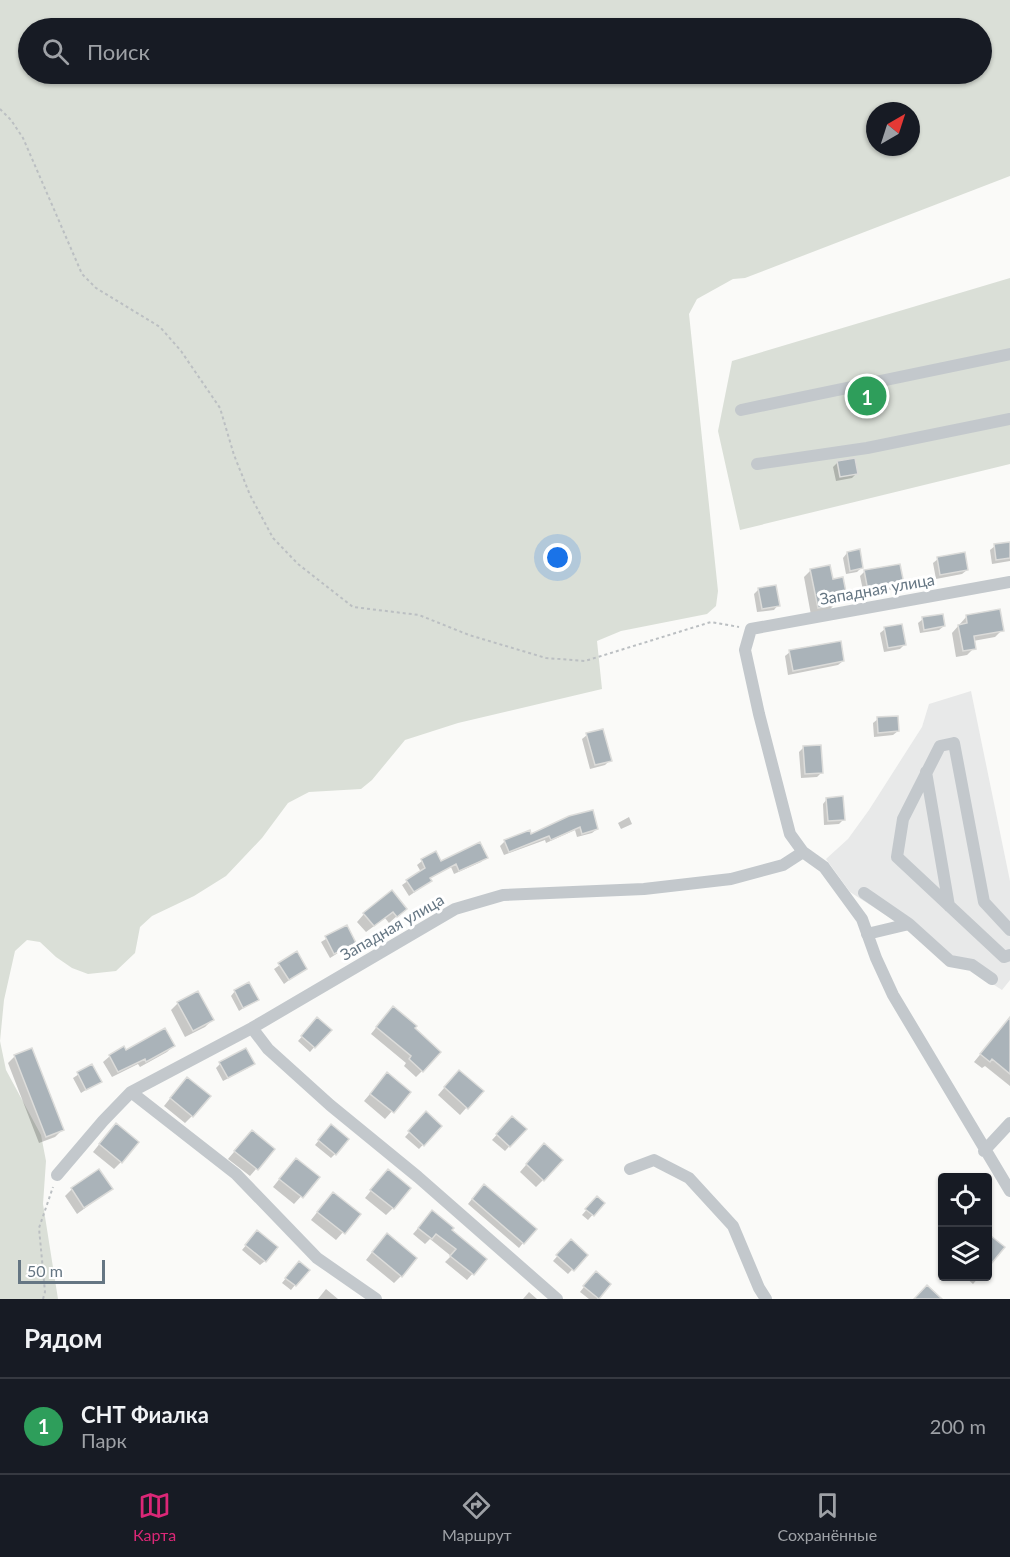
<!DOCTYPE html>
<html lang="ru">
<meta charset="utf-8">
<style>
:root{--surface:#171b24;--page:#20242c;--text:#f1f3f6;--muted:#9ea1a6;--line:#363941;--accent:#db2777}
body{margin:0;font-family:Lato,sans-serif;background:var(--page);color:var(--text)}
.controls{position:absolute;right:18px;bottom:18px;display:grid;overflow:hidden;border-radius:6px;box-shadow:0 2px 4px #0004}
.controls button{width:54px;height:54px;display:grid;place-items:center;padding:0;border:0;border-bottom:2px solid var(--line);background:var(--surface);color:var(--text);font:30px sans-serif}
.compass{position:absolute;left:866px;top:102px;width:54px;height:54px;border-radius:50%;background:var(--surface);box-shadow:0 2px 4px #0004;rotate:39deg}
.scale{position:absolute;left:18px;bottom:15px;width:87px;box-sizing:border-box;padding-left:6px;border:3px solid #657683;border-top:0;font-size:16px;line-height:21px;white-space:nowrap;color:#657683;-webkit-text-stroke:4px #fff;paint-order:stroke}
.you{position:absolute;left:558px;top:558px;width:21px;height:21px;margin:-15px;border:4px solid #fff;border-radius:50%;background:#1a73e8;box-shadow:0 0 0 9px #1a73e833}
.badge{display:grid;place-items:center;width:39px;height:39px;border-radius:50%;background:var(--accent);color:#fff;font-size:20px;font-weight:700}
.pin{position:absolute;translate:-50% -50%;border:3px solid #fff;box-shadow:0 2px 6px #0006}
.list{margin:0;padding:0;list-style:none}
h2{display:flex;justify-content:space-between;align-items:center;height:78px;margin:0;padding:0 24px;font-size:26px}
h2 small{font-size:20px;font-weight:400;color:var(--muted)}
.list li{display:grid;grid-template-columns:39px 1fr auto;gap:18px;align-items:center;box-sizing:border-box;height:96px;padding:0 24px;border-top:2px solid var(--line)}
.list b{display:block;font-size:22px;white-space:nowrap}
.list p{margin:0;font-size:20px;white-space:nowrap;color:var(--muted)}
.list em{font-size:20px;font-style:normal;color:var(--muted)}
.icon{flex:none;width:33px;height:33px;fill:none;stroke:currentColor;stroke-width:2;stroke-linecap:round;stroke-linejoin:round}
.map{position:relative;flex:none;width:1010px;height:1299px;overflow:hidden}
.search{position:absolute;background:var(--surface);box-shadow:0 2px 4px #0004;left:18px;right:18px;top:18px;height:66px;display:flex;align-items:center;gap:15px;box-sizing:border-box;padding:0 21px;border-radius:33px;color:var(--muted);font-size:22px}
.sheet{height:174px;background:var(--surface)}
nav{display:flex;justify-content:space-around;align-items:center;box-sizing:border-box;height:84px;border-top:2px solid var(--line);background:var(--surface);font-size:16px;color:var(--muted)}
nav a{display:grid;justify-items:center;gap:3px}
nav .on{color:var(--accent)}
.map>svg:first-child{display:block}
.built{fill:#e8e9e9}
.green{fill:#dadfd7;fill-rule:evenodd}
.shadow{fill:#0003}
.building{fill:#aab3b9;stroke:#dcdcda;stroke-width:1.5}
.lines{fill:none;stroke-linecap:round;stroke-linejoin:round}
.path{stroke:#bbbfc2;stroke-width:2;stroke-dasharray:3 3;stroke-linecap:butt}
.minor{stroke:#c3c8cc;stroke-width:12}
.labels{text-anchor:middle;stroke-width:6;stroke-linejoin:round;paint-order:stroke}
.street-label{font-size:16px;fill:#657683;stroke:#fff}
</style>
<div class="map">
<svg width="1010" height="1299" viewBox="0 0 1010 1299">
<rect width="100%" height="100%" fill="#fafaf8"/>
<!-- built -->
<path class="built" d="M 971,691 L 1010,881 L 1010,980 L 1002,990 L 850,892 L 826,859 L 848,839 L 869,810 L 922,727 L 929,704 Z"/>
<!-- green -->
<path class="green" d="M 0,0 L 1010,0 L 1010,176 L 745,278 L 733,279 L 697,299 L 689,314 L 718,591 L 716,606 L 707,614 L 621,631 L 597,641 L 602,689 L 458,723 L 405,740 L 372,780 L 361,789 L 309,792 L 288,803 L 262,838 L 226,876 L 194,896 L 152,916 L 140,927 L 135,953 L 116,971 L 88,974 L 72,968 L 56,957 L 40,942 L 27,940 L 15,951 L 4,1000 L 0,1041 L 6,1070 L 41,1135 L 46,1161 L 43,1204 L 58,1299 L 0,1299 ZM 982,28 L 982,74 L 28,74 L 28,28 ZM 875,111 L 911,111 L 911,147 L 875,147 Z
M 1010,278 L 1010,464 L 740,530 L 718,431 L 732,361 Z"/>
<!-- shadow -->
<path class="shadow" d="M 838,462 L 856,474 L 852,478 L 836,481 L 833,467 Z
M 1010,543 L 1010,561 L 992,564 L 990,550 L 995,546 Z
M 847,553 L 862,567 L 857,572 L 846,574 L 843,558 Z
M 938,559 L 967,570 L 962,574 L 936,579 L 933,563 Z
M 811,570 L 831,581 L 844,591 L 829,611 L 811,615 L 804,577 Z
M 865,571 L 903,584 L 898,588 L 864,595 L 860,576 Z
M 759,589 L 778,605 L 774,610 L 757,612 L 754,594 Z
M 967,616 L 1002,630 L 995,637 L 973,641 L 974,648 L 967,655 L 956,657 L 952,633 Z
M 923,619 L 944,626 L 939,630 L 920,633 L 918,623 Z
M 885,629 L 904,645 L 900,649 L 884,652 L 880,633 Z
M 790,652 L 843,661 L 838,665 L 788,675 L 785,656 Z
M 878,719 L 898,731 L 893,735 L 874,737 L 873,723 Z
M 587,735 L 610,760 L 605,765 L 590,769 L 582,739 Z
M 804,747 L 822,772 L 817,777 L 801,778 L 799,752 Z
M 827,799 L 843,820 L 839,824 L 824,825 L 823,804 Z
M 629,817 L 632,824 L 621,829 L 618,823 Z
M 570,818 L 597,829 L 592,833 L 577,837 L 575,830 L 546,843 L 545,840 L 504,855 L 500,846 L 505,841 L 531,836 Z
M 435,853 L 441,863 L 486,857 L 481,862 L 454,874 L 451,867 L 429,879 L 430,881 L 425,885 L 409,896 L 402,885 L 421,872 L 417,865 L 422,861 Z
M 405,909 L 389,923 L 385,918 L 366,932 L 357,922 L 364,914 Z
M 346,927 L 354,943 L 330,958 L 321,942 Z
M 296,954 L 305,968 L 284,984 L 274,969 Z
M 235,991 L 257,999 L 239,1011 L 231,996 Z
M 178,1003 L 212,1020 L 205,1027 L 185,1037 L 171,1010 Z
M 387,1014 L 422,1071 L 416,1077 L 404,1066 L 406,1063 L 371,1034 Z
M 1010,1018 L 1010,1086 L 985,1066 L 982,1068 L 974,1062 Z
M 317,1020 L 329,1030 L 310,1052 L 298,1041 Z
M 173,1046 L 167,1052 L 140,1067 L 138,1064 L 112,1077 L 103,1062 L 110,1056 L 125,1052 Z
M 15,1056 L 62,1130 L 55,1137 L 39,1143 L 8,1063 Z
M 253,1063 L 248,1068 L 223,1081 L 216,1068 L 220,1064 Z
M 91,1066 L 100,1081 L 81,1093 L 73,1078 Z
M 452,1079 L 467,1107 L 460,1115 L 438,1095 Z
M 380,1082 L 409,1092 L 385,1119 L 364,1101 Z
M 180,1086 L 192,1116 L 185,1123 L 164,1106 Z
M 426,1113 L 440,1126 L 419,1149 L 405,1137 Z
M 512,1118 L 525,1129 L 505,1151 L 492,1140 Z
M 327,1130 L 335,1154 L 331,1158 L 315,1145 Z
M 109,1132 L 121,1162 L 114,1169 L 93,1152 Z
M 245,1139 L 273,1149 L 250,1176 L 228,1159 Z
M 537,1152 L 543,1180 L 536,1187 L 520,1172 Z
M 289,1167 L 318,1178 L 294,1204 L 273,1187 Z
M 381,1178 L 393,1208 L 386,1215 L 365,1198 Z
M 72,1189 L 111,1189 L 77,1214 L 65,1196 Z
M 479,1190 L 523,1243 L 519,1248 L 468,1204 Z
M 597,1198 L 603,1203 L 588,1220 L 582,1215 Z
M 326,1201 L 359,1214 L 336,1240 L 311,1220 Z
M 427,1218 L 450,1230 L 485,1259 L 467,1280 L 445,1262 L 451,1256 L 430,1239 L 425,1244 L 413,1234 Z
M 253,1237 L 265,1261 L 260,1265 L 242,1250 Z
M 571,1241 L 586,1255 L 568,1274 L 553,1261 Z
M 380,1242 L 401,1276 L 394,1283 L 366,1260 Z
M 295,1267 L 295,1285 L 291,1290 L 282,1283 Z
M 964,1276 L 980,1276 L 973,1284 Z
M 591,1278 L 609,1284 L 597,1299 L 589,1299 L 580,1292 Z
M 326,1289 L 338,1299 L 318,1299 Z
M 529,1292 L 537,1299 L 523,1299 Z"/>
<!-- building -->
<path class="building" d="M 855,458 L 858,474 L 840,477 L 837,461 Z
M 1010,542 L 1010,558 L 996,560 L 994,544 Z
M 860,549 L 863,568 L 850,571 L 847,552 Z
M 965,552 L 968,570 L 940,575 L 937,557 Z
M 900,564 L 904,584 L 868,591 L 864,570 Z
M 830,565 L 833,579 L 843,577 L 846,592 L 836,594 L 838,604 L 818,608 L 810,569 Z
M 776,585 L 780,606 L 762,609 L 758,588 Z
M 1000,609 L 1004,631 L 974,636 L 976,649 L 963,651 L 958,625 L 967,623 L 966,615 Z
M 943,614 L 945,626 L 924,630 L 922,617 Z
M 902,624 L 906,645 L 888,648 L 884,627 Z
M 841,641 L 844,661 L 793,671 L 789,650 Z
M 898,716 L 899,731 L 878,733 L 877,717 Z
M 603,729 L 612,761 L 595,765 L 586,733 Z
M 821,745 L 823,773 L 805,774 L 803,746 Z
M 843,796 L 845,820 L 828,821 L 826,798 Z
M 593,810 L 598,829 L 582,834 L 580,827 L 551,840 L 549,836 L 509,852 L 504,840 L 530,830 L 531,834 L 569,816 Z
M 480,842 L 488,858 L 459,871 L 456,864 L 430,878 L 432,881 L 414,892 L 406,880 L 425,868 L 421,859 L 436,851 L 441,861 Z
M 392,890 L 407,909 L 397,917 L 393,912 L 374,926 L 363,913 Z
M 347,925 L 356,943 L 334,954 L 325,936 Z
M 297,951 L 307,969 L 289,980 L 278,963 Z
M 249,982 L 259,1000 L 243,1008 L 234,990 Z
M 198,991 L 214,1020 L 193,1031 L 177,1002 Z
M 393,1006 L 417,1026 L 415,1028 L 441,1052 L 423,1072 L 409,1059 L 411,1056 L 376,1027 Z
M 317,1017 L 332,1030 L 315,1048 L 301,1036 Z
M 1010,1017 L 1010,1074 L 992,1059 L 990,1062 L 980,1054 Z
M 165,1028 L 175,1046 L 146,1062 L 145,1059 L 118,1072 L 109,1055 L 124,1046 L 126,1050 Z
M 32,1048 L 64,1130 L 46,1137 L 14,1055 Z
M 246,1048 L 255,1064 L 228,1078 L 219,1062 Z
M 92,1064 L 102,1082 L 86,1090 L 77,1072 Z
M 459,1070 L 484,1091 L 468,1109 L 444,1087 Z
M 387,1072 L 411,1092 L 394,1113 L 370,1094 Z
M 187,1077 L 211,1096 L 193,1117 L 170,1098 Z
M 426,1111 L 442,1126 L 424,1146 L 408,1131 Z
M 512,1116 L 527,1129 L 510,1147 L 496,1134 Z
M 116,1123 L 139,1142 L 122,1163 L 99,1144 Z
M 331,1124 L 349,1139 L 336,1155 L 318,1140 Z
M 252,1130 L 275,1149 L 258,1170 L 234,1151 Z
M 544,1143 L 563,1160 L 544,1181 L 526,1164 Z
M 296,1158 L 320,1177 L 303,1198 L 279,1179 Z
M 99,1169 L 113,1189 L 84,1208 L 71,1188 Z
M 388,1169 L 411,1188 L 394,1209 L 370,1190 Z
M 484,1184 L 537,1229 L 524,1244 L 472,1199 Z
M 333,1192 L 361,1214 L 345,1234 L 317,1212 Z
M 597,1196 L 605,1203 L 594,1216 L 585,1209 Z
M 432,1210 L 454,1228 L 452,1230 L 487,1259 L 474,1275 L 450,1256 L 456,1249 L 436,1234 L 432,1239 L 418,1228 Z
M 257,1230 L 278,1247 L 266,1262 L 245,1245 Z
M 387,1233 L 417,1258 L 402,1277 L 372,1252 Z
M 991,1236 L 1005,1247 L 987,1269 L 987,1240 Z
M 571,1239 L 588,1255 L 574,1271 L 556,1255 Z
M 299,1261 L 310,1270 L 296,1286 L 285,1278 Z
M 596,1271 L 611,1284 L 599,1299 L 583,1286 Z
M 927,1285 L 942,1299 L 914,1299 Z"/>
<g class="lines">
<!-- path -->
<path class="path" d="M 0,109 L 11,120 L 23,138 L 82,274 L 96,288 L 160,327 L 181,351 L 220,408 L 234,455 L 250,495 L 273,538 L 298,564 L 353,607 L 419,615 L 469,635 L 546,658 L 585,661 L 711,622 L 739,627
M 43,1299 L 45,1292 L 39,1228 L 53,1187"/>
<!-- minor -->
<path class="minor" d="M 741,410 L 1010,354
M 757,464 L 867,448 L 1010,419
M 1010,582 L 751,629 L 745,650 L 759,714 L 790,834 L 803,852 L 824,867 L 862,919 L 876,958 L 893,995 L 1010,1191
M 926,772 L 949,906
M 864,893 L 909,924 L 867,934
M 909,924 L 950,961 L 972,965 L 992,979
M 1010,930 L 984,902 L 954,743 L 940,746 L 903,819 L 897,857 L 1004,957 L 1010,955
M 252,1028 L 268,1049 L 330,1105 L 418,1177 L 557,1299
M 131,1092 L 236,1174 L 317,1258 L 376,1299
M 984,1151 L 1010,1123
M 630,1169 L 654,1160 L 689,1178 L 733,1226 L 759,1288 L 766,1299
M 57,1175 L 103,1121 L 131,1092 L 252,1028 L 455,909 L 503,895 L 644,889 L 731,879 L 783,865 L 803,852"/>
</g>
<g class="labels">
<!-- street labels -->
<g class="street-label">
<text transform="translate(877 589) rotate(-10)" y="6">Западная улица</text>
<text transform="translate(392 927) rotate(-30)" y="6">Западная улица</text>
</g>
</g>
</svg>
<div class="controls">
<button><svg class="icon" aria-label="locate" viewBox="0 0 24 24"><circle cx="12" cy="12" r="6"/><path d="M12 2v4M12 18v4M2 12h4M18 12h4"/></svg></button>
<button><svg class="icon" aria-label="layers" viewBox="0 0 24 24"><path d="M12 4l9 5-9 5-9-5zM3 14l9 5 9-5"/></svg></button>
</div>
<svg class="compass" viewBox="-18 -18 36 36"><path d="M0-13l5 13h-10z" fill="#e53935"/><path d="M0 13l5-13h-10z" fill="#9ea1a6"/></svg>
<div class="scale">50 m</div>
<div class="you"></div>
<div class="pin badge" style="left:867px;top:396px;background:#2e9e5b">1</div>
<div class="search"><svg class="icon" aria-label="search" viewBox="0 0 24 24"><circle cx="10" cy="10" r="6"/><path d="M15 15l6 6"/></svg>Поиск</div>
</div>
<section class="sheet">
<h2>Рядом<small></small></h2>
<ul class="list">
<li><span class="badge" style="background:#2e9e5b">1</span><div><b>СНТ Фиалка</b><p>Парк</p></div><em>200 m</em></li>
</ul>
</section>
<nav>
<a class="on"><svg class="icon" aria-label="map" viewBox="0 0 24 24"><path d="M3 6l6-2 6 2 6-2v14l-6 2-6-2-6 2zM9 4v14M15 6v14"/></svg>Карта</a>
<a><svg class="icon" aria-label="directions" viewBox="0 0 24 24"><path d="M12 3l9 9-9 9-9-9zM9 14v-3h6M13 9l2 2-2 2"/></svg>Маршрут</a>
<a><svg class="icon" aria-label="saved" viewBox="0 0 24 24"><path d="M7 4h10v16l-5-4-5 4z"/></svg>Сохранённые</a>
</nav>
